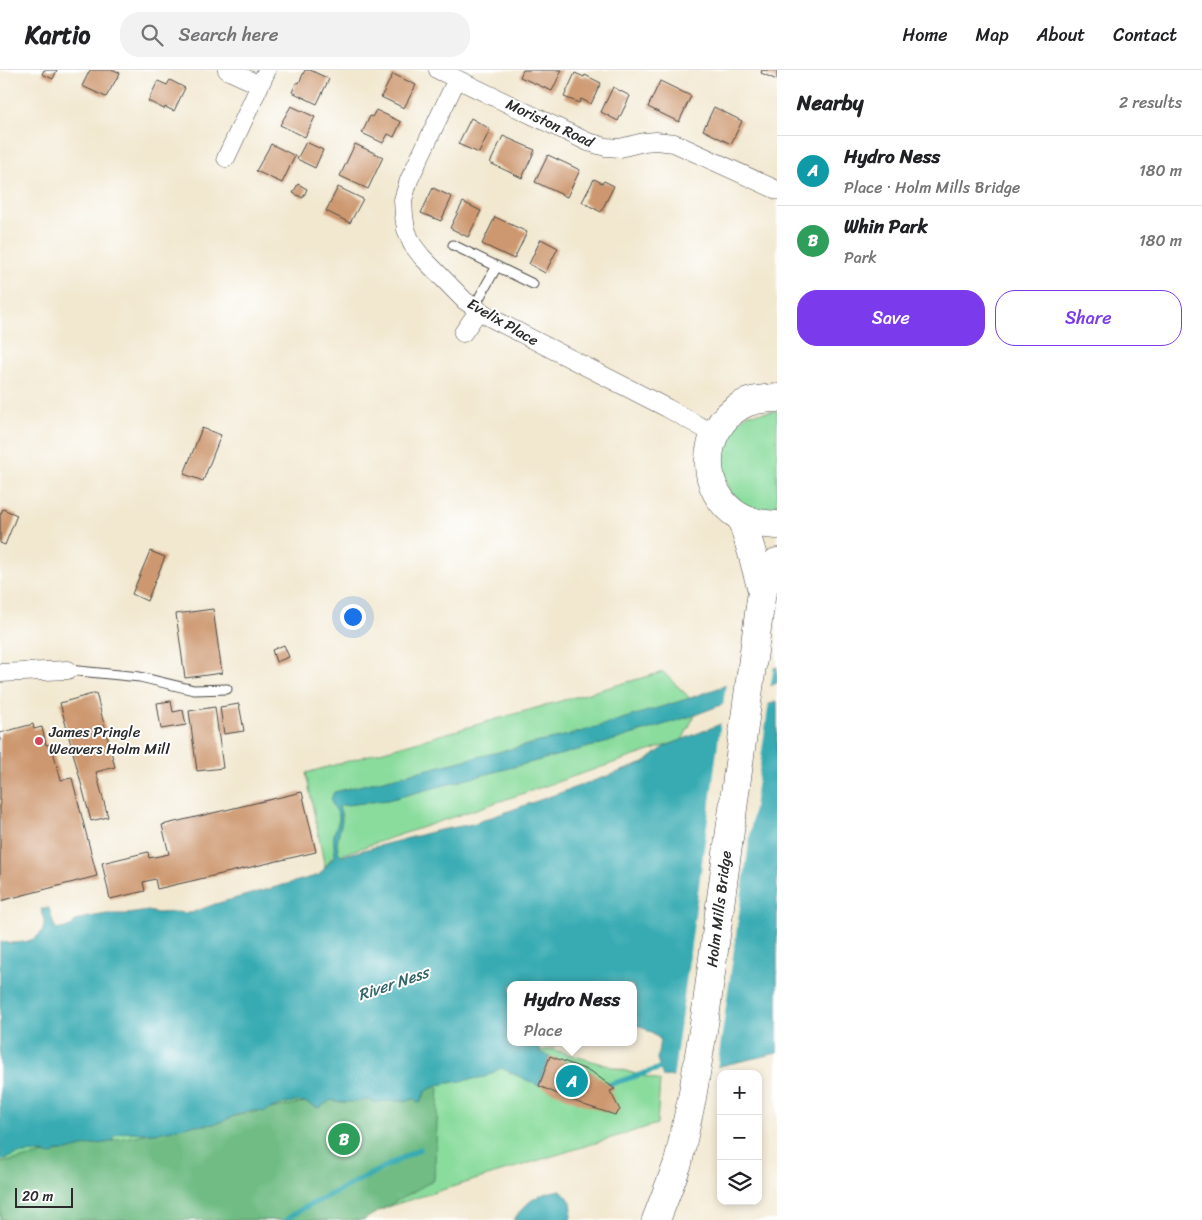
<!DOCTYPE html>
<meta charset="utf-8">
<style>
:root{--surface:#fff;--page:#f2f2f2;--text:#202124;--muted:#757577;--line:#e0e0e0;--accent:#7c3aed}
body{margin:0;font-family:Sriracha,sans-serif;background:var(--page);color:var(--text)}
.controls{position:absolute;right:15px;bottom:15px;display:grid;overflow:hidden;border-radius:10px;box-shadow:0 2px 8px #0003}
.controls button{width:45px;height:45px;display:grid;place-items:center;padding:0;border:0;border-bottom:1px solid var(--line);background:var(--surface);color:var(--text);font:25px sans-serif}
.scale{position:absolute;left:15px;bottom:12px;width:58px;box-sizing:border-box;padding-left:5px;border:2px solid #2b2b2b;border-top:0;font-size:14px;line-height:18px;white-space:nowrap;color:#2b2b2b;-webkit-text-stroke:4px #fff;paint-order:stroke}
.you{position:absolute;left:352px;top:546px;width:18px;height:18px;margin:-12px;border:4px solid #fff;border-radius:50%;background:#1a73e8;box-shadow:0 0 0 8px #1a73e833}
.badge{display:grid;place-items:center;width:32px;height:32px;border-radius:50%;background:var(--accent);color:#fff;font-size:16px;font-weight:700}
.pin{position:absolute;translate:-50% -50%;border:2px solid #fff;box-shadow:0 1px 5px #0006}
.popup{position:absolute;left:507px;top:911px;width:130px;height:65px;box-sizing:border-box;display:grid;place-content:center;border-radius:10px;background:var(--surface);filter:drop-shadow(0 1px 4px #0005);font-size:16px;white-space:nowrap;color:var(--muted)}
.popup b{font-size:19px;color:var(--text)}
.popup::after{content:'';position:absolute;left:50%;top:100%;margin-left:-10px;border:10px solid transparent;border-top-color:var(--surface)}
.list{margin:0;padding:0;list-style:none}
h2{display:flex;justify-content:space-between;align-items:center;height:65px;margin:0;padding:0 20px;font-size:21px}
h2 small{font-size:16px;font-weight:400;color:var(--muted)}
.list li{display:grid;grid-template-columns:32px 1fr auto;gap:15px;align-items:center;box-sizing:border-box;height:70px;padding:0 20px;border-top:1px solid var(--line)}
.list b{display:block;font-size:19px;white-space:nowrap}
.list p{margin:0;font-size:16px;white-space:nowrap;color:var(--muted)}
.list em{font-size:16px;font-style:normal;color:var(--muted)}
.actions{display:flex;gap:10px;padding:15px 20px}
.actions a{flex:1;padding:11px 0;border:1px solid var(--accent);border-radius:20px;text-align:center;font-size:18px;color:var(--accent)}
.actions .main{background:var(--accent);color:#fff}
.icon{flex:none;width:28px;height:28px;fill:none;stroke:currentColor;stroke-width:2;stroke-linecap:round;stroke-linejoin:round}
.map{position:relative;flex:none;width:777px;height:1150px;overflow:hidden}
header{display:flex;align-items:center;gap:30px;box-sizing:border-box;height:70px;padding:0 25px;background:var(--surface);border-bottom:1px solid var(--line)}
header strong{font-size:24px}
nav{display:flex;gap:28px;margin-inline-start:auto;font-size:18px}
.search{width:350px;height:45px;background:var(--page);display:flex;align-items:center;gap:12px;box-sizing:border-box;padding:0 18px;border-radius:20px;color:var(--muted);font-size:19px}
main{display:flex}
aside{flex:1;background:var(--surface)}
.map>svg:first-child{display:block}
.green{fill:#8adc9d;stroke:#5a8464}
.forest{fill:#6fbc84;stroke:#4d7458}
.water{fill:#39abb2;stroke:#326b6e}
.pier{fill:#f2e8d0}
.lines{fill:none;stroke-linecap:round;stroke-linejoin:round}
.stream{stroke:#39abb2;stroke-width:5.5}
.building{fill:#cd986f}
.service-casing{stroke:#494744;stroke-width:11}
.minor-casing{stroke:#494744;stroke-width:19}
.primary-casing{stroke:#494744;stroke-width:29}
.service{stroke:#fff;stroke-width:9}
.minor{stroke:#fff;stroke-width:18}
.primary{stroke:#fff;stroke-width:28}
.poi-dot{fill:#d1495b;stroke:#fff;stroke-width:2}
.labels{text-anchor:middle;stroke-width:4;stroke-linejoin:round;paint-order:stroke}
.street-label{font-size:15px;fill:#2b2b2b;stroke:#fff}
.poi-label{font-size:15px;fill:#2b2b2b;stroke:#fff;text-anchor:start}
.water-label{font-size:16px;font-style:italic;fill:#316568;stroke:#fff}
</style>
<header>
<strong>Kartio</strong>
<div class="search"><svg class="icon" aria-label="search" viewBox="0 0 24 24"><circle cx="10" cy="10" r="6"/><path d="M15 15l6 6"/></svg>Search here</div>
<nav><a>Home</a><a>Map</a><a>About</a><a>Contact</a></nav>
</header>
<main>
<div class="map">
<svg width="777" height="1150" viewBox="0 0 777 1150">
<rect width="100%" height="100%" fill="#fff"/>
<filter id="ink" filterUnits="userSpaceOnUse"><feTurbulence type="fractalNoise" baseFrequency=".02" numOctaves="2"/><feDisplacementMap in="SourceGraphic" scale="10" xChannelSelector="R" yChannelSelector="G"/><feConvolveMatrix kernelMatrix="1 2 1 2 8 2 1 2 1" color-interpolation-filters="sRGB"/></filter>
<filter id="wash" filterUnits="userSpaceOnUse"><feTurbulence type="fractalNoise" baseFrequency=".0096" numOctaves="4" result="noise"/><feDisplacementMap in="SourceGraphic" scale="20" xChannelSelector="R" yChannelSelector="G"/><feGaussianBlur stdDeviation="1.12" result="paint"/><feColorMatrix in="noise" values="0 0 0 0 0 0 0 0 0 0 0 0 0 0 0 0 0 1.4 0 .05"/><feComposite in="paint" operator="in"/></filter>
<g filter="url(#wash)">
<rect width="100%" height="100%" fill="#f2e8d0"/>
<!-- green -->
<path class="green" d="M 777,341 L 777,441 L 760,441 L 746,436 L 733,426 L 720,399 L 724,369 L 734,355 L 749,344 Z
M 663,602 L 690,628 L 695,645 L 682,670 L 331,788 L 325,798 L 306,703 Z
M 551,979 L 660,1011 L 657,1054 L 390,1136 L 361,1150 L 0,1150 L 0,1083 Z"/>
<!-- forest -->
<path class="forest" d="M 439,1017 L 434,1110 L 363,1150 L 32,1150 L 30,1147 L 29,1150 L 0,1150 L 0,1093 L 335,1026 Z"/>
<!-- water -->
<path class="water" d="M 777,597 L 777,613 L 695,645 L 605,673 L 388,730 L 339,736 C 340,741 342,744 342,749 C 341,761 333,774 341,786 L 435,761 L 472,754 L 644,693 L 664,677 L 777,631 L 777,983 L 672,1007 L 669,1006 L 663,1007 L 657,989 L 660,969 L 641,956 L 633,956 L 633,915 L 511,915 L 511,972 L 562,972 L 554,976 L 541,977 L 539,982 L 550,986 L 539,1016 L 501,998 L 485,1007 L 437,1015 L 425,1022 L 424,1026 L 421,1029 L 421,1032 L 418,1033 L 415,1029 C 402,1033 388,1029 375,1033 C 366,1027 361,1032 351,1032 C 344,1033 337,1032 331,1030 L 319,1038 C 313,1037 309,1033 304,1032 C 291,1030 275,1036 264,1042 C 239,1036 230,1054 205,1055 C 202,1056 198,1055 194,1055 C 180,1057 166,1063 152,1063 C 139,1064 126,1059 114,1066 L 113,1071 L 111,1072 L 90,1075 L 67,1081 L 57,1081 L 53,1085 L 30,1082 L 26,1084 L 17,1084 L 0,1091 L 0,872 C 14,874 41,874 44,855 C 45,851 42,844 41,839 L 49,838 L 54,855 L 57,859 L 62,859 L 73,855 L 74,852 L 83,848 L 107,844 L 127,844 L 148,841 L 158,843 L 173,842 L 191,843 L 215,834 L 319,805 L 335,785 C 334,778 333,771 334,764 C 335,759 339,753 339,748 C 338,737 326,736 334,722 L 580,662 L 690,628 Z
M 561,1120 C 572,1131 574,1134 570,1150 L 513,1150 C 529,1130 536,1124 561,1120 Z"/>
<!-- pier -->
<path class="pier" d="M 774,596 L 770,618 L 723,636 L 726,613 Z
M 769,631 L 717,999 L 673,1010 L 721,651 Z"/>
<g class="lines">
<!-- stream -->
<path class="stream" d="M 602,1017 L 667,996
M 286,1150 L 302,1139 L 420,1079"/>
</g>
<g id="blocks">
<!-- building -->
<path class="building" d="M 44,0 L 57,0 L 53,9 L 42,4 Z
M 90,0 L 114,0 L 120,3 L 106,27 L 82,16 Z
M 305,0 L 310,0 L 329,9 L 317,34 L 292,22 L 297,12 L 299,13 Z
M 523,0 L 562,0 L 552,21 L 520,7 Z
M 762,0 L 777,0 L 777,10 L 761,3 Z
M 575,3 L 584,7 L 585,5 L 601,13 L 591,34 L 581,29 L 579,33 L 564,27 Z
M 393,4 L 416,15 L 404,38 L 381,27 Z
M 170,10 L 185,18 L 174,41 L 165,37 L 164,39 L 148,31 L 158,11 L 167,15 Z
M 660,11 L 691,26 L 679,52 L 648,37 Z
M 613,17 L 630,26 L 618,51 L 601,42 Z
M 291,36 L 315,47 L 305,67 L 280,55 Z
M 714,37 L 742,51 L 731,74 L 703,60 Z
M 376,40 L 401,52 L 394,67 L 388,64 L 383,73 L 362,63 L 370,46 L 372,47 Z
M 471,48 L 490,59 L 479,83 L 458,74 Z
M 503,66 L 535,80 L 522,108 L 490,93 Z
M 306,72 L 323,80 L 315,98 L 297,89 Z
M 271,74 L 295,86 L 282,113 L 256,101 Z
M 355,74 L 383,87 L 368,119 L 340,106 Z
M 548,85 L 580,100 L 567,127 L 535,112 Z
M 594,109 L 602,113 L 604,111 L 614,116 L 601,142 L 582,132 Z
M 298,114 L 307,119 L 303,128 L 293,123 Z
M 338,117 L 363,129 L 350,153 L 326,141 Z
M 433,118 L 452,127 L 441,151 L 421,143 Z
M 463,132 L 481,141 L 468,167 L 450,158 Z
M 495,147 L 527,162 L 514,189 L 482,174 Z
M 541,169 L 558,178 L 545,203 L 529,194 Z
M 202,358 L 221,365 L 203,411 L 184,404 Z
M 3,439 L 17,445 L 5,475 L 0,473 L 0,445 Z
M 150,481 L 165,487 L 147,531 L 132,524 Z
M 213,539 L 222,603 L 185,608 L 176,544 Z
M 284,575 L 289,587 L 276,592 L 272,580 Z
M 96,623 L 115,697 L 96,702 L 108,747 L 91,751 L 60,633 Z
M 171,631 L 173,642 L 183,640 L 186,655 L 161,659 L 157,633 Z
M 239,634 L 244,661 L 224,664 L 220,637 Z
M 215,637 L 223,698 L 197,701 L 189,641 Z
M 33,654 L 34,659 L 42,657 L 46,675 L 51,674 L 61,710 L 72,708 L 97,806 L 0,831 L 0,663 Z
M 302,722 L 316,782 L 157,819 L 155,809 L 143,812 L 145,821 L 110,829 L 102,793 L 148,782 L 149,788 L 169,784 L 162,755 Z
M 550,986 L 592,1002 L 615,1019 L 610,1021 L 620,1040 L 615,1045 L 584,1035 L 539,1016 Z"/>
</g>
</g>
<g filter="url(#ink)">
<use href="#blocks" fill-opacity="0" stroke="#494744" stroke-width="1"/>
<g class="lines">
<defs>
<path id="service" d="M 453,175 L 533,214
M 474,237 L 497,196
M 68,600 L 140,607 L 194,620 L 227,619"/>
<path id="minor" d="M 227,0 L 260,15
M 438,0 L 588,72 L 606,77 L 620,78 L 644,72 L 656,71 L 674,73 L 777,120
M 457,9 L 409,110 L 403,130 L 404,146 L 406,159 L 412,174 L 422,187 L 465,231 L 491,248 L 667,338 L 714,364
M 226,88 L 267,0
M 463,263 L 479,240
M 0,603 L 68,600"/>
<path id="primary" d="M 777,328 C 764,329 751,329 740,336 C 699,361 698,422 740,447 C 751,453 764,454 777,455
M 741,447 L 752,483 L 762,521
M 656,1150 L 678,1093 L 692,1028 L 705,948 L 762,521 L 777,492"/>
</defs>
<!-- service casing -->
<use href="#service" class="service-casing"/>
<!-- minor casing -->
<use href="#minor" class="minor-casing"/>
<!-- primary casing -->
<use href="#primary" class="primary-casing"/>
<!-- service -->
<use href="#service" class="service"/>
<!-- minor -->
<use href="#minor" class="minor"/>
<!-- primary -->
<use href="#primary" class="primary"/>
</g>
</g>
<!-- markers -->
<circle class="poi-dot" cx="39" cy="671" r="5"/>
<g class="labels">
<!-- street labels -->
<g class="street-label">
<text transform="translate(550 53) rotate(25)" y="5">Moriston Road</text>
<text transform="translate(503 252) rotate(30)" y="5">Evelix Place</text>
<text transform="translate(719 839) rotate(-83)" y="5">Holm Mills Bridge</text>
</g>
<!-- poi labels -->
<g class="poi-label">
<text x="49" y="667">James Pringle<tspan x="49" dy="17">Weavers Holm Mill</tspan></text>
</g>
<!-- water labels -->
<g class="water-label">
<text transform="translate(393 913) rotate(-19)" y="6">River Ness</text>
</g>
</g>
</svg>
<div class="controls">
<button>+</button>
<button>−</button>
<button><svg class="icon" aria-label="layers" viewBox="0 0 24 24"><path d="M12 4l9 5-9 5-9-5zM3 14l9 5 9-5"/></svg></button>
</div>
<div class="scale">20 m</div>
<div class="you"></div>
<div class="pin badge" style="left:572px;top:1011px;background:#0f9aa8">A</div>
<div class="popup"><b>Hydro Ness</b>Place</div>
<div class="pin badge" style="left:344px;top:1069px;background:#2e9e5b">B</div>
</div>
<aside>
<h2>Nearby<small>2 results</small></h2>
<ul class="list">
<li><span class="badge" style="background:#0f9aa8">A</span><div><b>Hydro Ness</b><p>Place · Holm Mills Bridge</p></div><em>180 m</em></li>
<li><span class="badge" style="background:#2e9e5b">B</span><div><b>Whin Park</b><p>Park</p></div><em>180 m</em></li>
</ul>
<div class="actions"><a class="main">Save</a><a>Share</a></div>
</aside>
</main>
